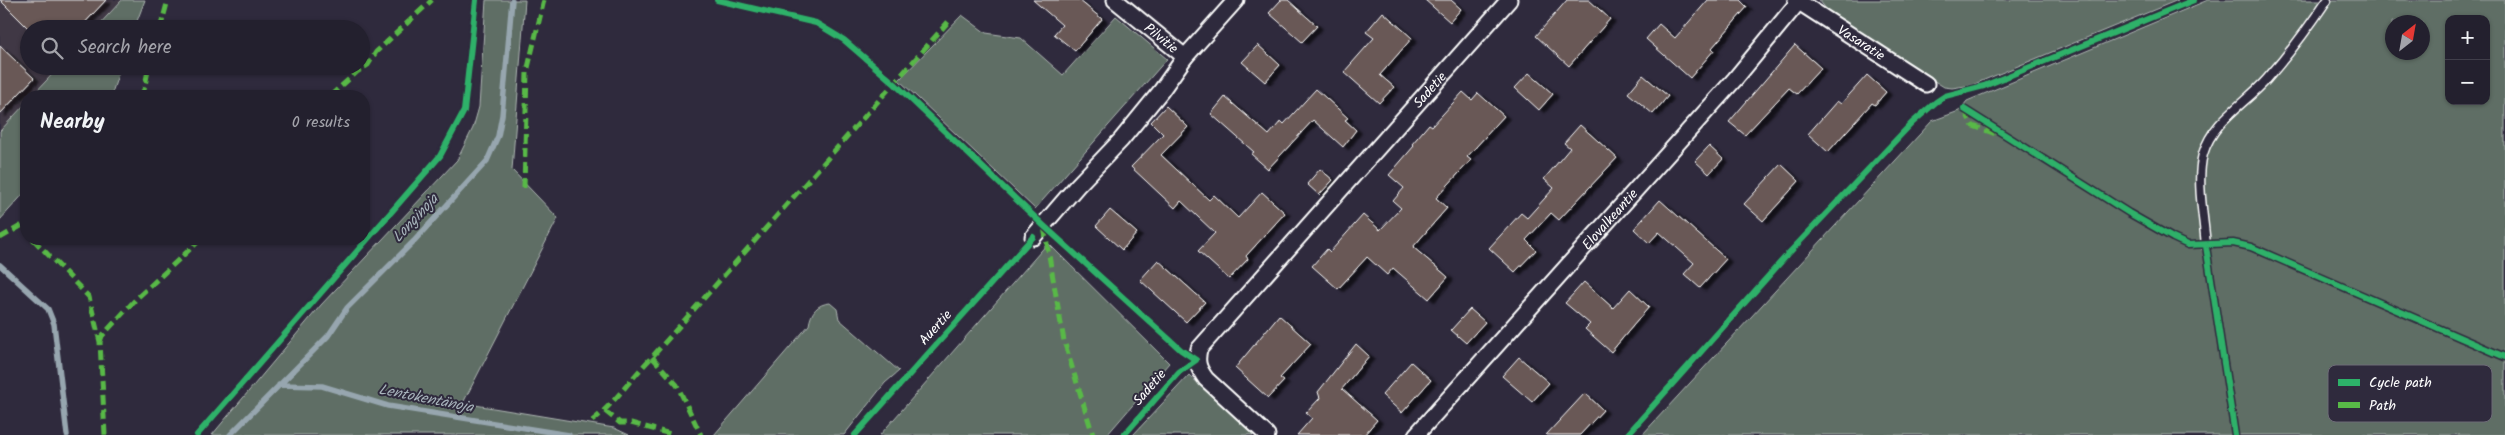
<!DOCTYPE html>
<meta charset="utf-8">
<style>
:root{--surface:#23202e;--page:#2f2d3a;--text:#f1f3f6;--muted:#a3a3aa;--line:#403e4a}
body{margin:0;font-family:Kalam,sans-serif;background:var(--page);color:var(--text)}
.controls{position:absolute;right:15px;top:15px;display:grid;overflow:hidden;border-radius:10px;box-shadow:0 1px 4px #0004}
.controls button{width:45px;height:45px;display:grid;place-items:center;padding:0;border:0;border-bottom:1px solid var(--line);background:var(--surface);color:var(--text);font:25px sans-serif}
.compass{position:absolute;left:2385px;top:15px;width:45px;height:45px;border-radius:50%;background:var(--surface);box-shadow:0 1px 4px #0004;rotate:31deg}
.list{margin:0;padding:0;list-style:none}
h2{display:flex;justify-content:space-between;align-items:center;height:65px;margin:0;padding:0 20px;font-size:21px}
h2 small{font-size:16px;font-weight:400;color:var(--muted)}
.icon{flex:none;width:28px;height:28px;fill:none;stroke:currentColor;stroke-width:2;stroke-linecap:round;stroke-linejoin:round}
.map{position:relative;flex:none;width:2505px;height:435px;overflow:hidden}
.search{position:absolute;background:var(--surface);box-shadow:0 1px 4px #0004;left:20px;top:20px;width:350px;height:55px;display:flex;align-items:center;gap:12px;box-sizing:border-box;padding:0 18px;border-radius:28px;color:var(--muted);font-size:19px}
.panel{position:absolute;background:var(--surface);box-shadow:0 1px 4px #0004;left:20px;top:90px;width:350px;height:155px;border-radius:20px}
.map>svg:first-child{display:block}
.built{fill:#403845}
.green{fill:#5e6e65;stroke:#aeb6b2;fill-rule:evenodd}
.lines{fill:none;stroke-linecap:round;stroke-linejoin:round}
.stream{stroke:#97a6af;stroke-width:5.5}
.building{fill:#695957;stroke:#fff;filter:url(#shadow)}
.lane-casing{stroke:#fff;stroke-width:11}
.street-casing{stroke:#fff;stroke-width:19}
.lane{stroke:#2f2a3d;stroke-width:8}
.street{stroke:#2f2a3d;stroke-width:15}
.quiet{stroke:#58b947;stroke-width:5;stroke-dasharray:10 5;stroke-linecap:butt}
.cycleway-casing{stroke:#2f2a3d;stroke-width:9}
.cycleway{stroke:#2db169;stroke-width:6}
.labels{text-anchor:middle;stroke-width:4;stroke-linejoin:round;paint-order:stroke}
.street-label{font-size:14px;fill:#fff;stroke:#2f2a3d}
.water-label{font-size:15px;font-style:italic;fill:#a8b4bc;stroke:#2f2a3d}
.key{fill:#2f2a3d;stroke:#6d6a77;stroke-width:1}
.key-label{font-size:14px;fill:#fff}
</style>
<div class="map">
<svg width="2505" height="435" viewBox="0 0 2505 435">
<defs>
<filter id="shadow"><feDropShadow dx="5.5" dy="3" stdDeviation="1" flood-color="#0009"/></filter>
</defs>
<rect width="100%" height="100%" fill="#2f2a3d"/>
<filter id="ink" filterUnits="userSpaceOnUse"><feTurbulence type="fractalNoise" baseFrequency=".02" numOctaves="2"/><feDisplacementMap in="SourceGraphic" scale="10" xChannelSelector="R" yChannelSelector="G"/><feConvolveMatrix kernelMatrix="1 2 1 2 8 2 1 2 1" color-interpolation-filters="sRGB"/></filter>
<g filter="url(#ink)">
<!-- built -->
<path class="built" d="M 0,0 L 122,0 L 95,29 L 29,29 L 29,66 L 60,66 L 32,96 L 26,96 L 26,103 L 0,131 Z"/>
<!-- green -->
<path class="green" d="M 122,0 L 145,0 L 134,29 L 95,29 Z
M 486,0 L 525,0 L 512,170 L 558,218 L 463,403 L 614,428 L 629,435 L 212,435 L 321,305 L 457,160 L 473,128 L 479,107 Z
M 1819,0 L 2178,0 L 1972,85 L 1952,88 L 1944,87 L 1882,48 L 1881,45 L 1827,10 Z
M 2208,0 L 2505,0 L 2505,435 L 1642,435 L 1932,121 L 1959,111 L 1967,101 ZM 2449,19 L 2486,19 L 2486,101 L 2449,101 ZM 2392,22 L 2422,22 L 2422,52 L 2392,52 Z
M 962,15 L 986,33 L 1021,38 L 1063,75 L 1116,16 L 1167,59 L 1035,209 L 899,80 Z
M 60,66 L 121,66 L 111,96 L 32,96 Z
M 26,103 L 26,191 L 0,220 L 0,131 Z
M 1048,243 L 1169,363 L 1107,435 L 880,435 Z
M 830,303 L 837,309 L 839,319 L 899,371 L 885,383 L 844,435 L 714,435 L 809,325 C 811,312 817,304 830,303 Z
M 1189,375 L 1255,435 L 1133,435 Z"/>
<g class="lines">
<!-- stream -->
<path class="stream" d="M 0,265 L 48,309 L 54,324 L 67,435
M 279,385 L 322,386 L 388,406 L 569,435
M 230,435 L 328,336 L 347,308 L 414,241 L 487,161 L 498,136 L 502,115 L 512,0"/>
</g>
<!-- building -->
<path class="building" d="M 0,0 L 106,0 L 79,29 L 29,29 Z
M 1033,0 L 1079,0 L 1102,19 L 1075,51 L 1054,34 L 1062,25 Z
M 1281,0 L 1288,0 L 1317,26 L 1302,42 L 1269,13 Z
M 1425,0 L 1451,0 L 1461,9 L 1450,22 Z
M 1567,0 L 1589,0 L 1610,19 L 1569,66 L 1536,36 Z
M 1708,0 L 1740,0 L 1747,7 L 1712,48 L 1714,50 L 1690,78 L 1646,39 L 1659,24 L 1675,38 Z
M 1383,12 L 1412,38 L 1380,75 L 1394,87 L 1379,103 L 1344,72 L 1374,38 L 1366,32 Z
M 1258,45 L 1280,65 L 1265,82 L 1242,62 Z
M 1795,45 L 1821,68 L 1797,94 L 1789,88 L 1745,135 L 1729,122 Z
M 0,46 L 34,78 L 0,114 Z
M 1529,73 L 1553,94 L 1539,110 L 1515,88 Z
M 1643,75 L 1668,96 L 1653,114 L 1628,93 Z
M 1867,75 L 1886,92 L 1875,105 L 1872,103 L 1828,152 L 1808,134 L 1837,101 L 1841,104 Z
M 1316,89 L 1348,118 L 1345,120 L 1356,130 L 1343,147 L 1313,120 L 1268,169 L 1251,154 L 1254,152 L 1211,114 L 1225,97 L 1269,135 L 1281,121 L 1284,124 Z
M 1463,92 L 1472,100 L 1478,93 L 1504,116 L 1467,157 L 1471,160 L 1436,198 L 1447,208 L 1413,247 L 1448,277 L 1429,299 L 1393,268 L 1387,275 L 1367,257 L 1338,289 L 1312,266 L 1327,249 L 1330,252 L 1363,215 L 1380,230 L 1401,208 L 1393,201 L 1404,188 L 1389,175 L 1414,146 L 1412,144 L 1429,124 L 1432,126 Z
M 1166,106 L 1188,127 L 1161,155 L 1209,200 L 1214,195 L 1238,218 L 1262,192 L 1285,213 L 1246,256 L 1248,259 L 1229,279 L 1198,251 L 1215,233 L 1181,201 L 1175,208 L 1131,167 L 1163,134 L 1151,122 Z
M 1580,125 L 1617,158 L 1559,220 L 1551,213 L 1526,240 L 1536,250 L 1515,272 L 1489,248 L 1521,213 L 1527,218 L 1554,188 L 1544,179 L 1570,148 L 1564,143 Z
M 1709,146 L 1723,159 L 1709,174 L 1695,161 Z
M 1781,164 L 1799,181 L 1763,221 L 1744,204 Z
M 1320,169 L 1333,180 L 1319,195 L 1307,184 Z
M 1660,200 L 1726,259 L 1700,288 L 1684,274 L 1694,263 L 1659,232 L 1649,243 L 1634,229 Z
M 1110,210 L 1137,233 L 1122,250 L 1096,226 Z
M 1158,260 L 1205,302 L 1186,322 L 1140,280 Z
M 1584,282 L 1613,308 L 1630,289 L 1649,307 L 1611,352 L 1585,329 L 1590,324 L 1565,303 Z
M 1470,309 L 1485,322 L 1466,343 L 1451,330 Z
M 1279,315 L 1311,344 L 1280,378 L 1284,381 L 1268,398 L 1235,368 Z
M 1356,344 L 1369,356 L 1342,389 L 1377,420 L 1364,435 L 1297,435 L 1312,418 L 1306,413 L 1320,398 L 1318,392 Z
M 1519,357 L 1549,383 L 1532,402 L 1502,376 Z
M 1411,362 L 1431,380 L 1402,413 L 1382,395 Z
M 1585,393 L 1603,410 L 1580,435 L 1546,435 Z"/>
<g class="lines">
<defs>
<path id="lane" d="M 2206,246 C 2204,217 2196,182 2203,154 C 2213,120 2245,104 2267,79 C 2289,54 2309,27 2327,0"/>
<g id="street">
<path id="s1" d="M 1115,0 L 1185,57"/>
<path id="s2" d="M 1796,0 L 1926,84"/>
<path d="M 1033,237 L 1077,186 L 1121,140 L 1161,91 L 1185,57 L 1236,0"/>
<path id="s3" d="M 1267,435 L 1206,379 C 1198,368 1196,362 1199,349 L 1509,0"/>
<path id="s4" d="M 1416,435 L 1735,79 L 1800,0"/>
</g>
</defs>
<!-- lane casing -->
<use href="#lane" class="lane-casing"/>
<!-- street casing -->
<use href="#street" class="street-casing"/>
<!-- lane -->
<use href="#lane" class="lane"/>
<!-- street -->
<use href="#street" class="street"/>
<!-- quiet -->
<path class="quiet" d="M 160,29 L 168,0
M 140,96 L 144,90 L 149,66
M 330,96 L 357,72 L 368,65 L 376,52 L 432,0
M 1965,111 L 1973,126 L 1999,135
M 524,188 L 527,72 L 544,0
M 1044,227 L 1064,341 L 1093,435
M 0,238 L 26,223
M 33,239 L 89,297 L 100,342 L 105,435
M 100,342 L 102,336 L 137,298 L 201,239
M 652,357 L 677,385 L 701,435
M 605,411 L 620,423 L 631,423 L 674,435
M 592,421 C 615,403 631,378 652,357 L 949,21"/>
<defs>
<path id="cycleway" d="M 717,0 L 816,23 L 844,40 L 895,84 L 1043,225 L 1181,350 L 1196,360 L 1179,372 L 1124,435
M 1964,109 L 2129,213 L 2173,238 L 2188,245 L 2233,243 L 2251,247 L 2505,357
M 2206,246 L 2235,435
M 197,435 L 440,156 L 464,111 L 476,0
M 855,435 L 1033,237
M 1627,435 L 1788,254 L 1912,123 L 1936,102 L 1945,96 L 1984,86 L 2194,0"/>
</defs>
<!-- cycleway casing -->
<use href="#cycleway" class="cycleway-casing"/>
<!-- cycleway -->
<use href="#cycleway" class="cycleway"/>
</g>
</g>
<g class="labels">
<!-- street labels -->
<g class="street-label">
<text dy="5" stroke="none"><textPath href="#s1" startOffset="60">Pilvitie</textPath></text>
<text dy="5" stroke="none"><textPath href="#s2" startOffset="78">Vasaratie</textPath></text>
<text dy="5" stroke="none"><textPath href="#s3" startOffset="462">Sadetie</textPath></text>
<text dy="5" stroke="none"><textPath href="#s4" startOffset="290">Elovalkeantie</textPath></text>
<text transform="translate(935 327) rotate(-48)" y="5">Auertie</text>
<text transform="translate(1149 387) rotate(-49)" y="5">Sadetie</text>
</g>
<!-- water labels -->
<g class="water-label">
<text transform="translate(415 218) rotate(-47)" y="5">Longinoja</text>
<text transform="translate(426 398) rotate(11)" y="5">Lentokentänoja</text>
</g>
</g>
<!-- legend -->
<rect x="2328" y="365" width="164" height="57" rx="8" class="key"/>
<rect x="2338" y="379" width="22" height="7" fill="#2db169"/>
<rect x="2338" y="402" width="22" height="6" fill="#58b947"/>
<g class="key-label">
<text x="2369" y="387">Cycle path</text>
<text x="2369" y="410">Path</text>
</g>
</svg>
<div class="controls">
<button>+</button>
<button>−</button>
</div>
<svg class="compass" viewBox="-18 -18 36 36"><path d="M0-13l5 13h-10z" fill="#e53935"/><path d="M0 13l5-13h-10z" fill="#a3a3aa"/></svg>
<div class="search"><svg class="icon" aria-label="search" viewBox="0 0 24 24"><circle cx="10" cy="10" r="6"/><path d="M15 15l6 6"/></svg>Search here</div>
<section class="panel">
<h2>Nearby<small>0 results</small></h2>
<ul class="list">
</ul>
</section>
</div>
